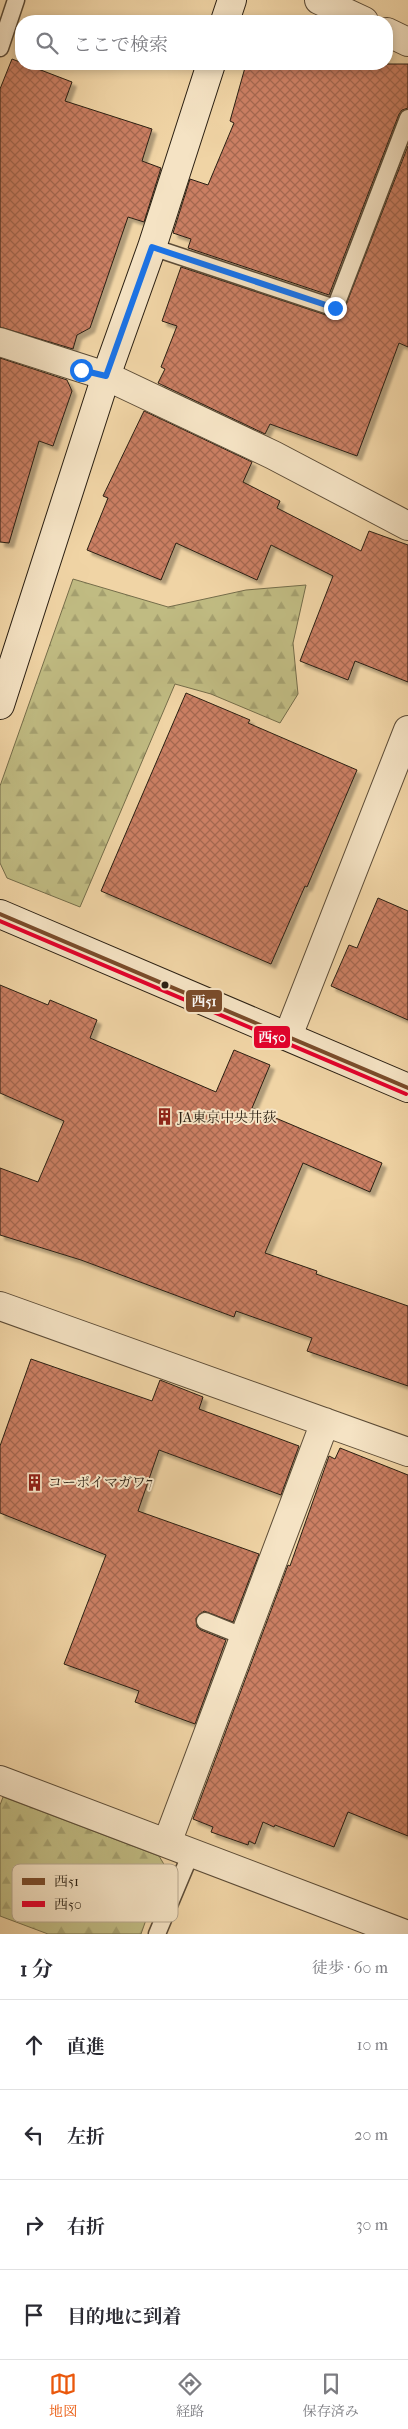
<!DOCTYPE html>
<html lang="ja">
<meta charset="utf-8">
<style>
:root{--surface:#fff;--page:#f2f2f3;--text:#2b2b33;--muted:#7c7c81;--line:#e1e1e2;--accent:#ea580c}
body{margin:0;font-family:"IM FELL French Canon","Noto Serif JP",serif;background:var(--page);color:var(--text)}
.stop{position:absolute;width:15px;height:15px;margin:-11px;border:4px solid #1a73e8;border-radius:50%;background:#fff}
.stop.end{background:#1a73e8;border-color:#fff;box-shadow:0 1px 5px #0008}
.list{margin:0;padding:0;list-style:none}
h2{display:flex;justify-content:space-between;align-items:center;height:65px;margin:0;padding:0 20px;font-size:21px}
h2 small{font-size:16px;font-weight:400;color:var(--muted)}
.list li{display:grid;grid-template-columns:32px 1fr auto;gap:15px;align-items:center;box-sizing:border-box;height:90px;padding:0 20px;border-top:1px solid var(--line)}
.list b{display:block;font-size:19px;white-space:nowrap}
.list em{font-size:16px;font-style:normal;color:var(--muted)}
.icon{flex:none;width:28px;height:28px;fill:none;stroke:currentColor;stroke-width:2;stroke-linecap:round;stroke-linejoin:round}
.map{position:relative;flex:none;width:408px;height:1934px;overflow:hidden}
.search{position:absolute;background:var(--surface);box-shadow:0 2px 8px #0003;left:15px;right:15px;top:15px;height:55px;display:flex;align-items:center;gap:12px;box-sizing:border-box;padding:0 18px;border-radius:20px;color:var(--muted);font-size:19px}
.sheet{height:425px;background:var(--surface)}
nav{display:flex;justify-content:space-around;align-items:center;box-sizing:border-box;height:70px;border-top:1px solid var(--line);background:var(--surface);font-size:14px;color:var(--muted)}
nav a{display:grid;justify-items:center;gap:2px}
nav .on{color:var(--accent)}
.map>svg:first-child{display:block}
.forest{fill:url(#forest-firs);stroke:#756d4a}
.building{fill:url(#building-cross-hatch);stroke:#2a1f12;filter:url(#shadow)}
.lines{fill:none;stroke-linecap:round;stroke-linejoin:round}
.lane-casing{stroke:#5c4c37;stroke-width:19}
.street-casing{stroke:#5c4c37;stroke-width:30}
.secondary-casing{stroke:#2a1f12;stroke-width:30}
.lane{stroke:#f5e3c4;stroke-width:16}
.street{stroke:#f5e3c4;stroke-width:28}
.secondary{stroke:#f5e3c4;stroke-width:28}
.bus-1-casing{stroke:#f5e3c4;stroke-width:8}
.bus-2-casing{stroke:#f5e3c4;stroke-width:8}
.bus-1{stroke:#7a4b2a;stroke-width:4}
.bus-2{stroke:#e4002b;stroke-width:4}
.route{stroke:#1a73e8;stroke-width:6}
.bus-dot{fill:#2a1f12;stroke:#f5e3c4;stroke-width:2}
.labels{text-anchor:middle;stroke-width:4;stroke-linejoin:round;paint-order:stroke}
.poi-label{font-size:14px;fill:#2a1f12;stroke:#f5e3c4;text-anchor:start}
.key{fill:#f5e3c4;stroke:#b8a88f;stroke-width:1}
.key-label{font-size:14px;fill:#2a1f12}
.line-badge{stroke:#f5e3c4;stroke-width:2}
.badge-label{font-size:14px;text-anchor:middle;font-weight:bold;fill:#fff}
</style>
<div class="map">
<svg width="408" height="1934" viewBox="0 0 408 1934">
<defs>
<pattern id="forest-firs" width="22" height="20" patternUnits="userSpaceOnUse" patternTransform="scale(1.25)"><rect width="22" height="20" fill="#c0bb82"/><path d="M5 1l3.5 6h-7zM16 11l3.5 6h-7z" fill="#a5a06f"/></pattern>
<pattern id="building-cross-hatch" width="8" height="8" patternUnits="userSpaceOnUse" patternTransform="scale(1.25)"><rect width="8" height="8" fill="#cb7f63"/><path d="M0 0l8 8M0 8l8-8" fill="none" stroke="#a56750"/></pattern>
<filter id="shadow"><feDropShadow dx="4.5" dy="4.5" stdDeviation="1" flood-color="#0004"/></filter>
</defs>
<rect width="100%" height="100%" fill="#f0d4a5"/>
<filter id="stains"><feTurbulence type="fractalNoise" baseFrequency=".004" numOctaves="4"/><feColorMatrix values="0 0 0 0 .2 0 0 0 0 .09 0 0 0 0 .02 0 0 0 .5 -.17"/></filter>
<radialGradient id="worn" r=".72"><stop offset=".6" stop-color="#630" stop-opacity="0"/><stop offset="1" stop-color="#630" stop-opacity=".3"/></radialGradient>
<!-- forest -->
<path class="forest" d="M 73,579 L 168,607 L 246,590 L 306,585 L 293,643 L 298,694 L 280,723 L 211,694 L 175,684 L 80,907 L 7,878 L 0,863 L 0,786 Z
M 3,1797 L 159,1856 L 165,1866 L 141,1934 L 48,1934 L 0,1916 L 0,1805 Z"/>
<!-- building -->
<path class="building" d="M 12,59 L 72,82 L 65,101 L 152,129 L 142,161 L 161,168 L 144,222 L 128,217 L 90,328 L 77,335 L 73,349 L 0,327 L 0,89 Z
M 246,64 L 408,64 L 408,108 L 402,110 L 399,114 L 329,295 L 188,248 L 191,239 L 173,233 L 190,179 L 208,185 L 234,123 L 230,121 Z
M 408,146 L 408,347 L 399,343 L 357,456 L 270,424 L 265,434 L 158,383 L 165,369 L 161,367 L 177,326 L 162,321 L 181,267 L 332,317 L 342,315 Z
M 0,358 L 67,380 L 72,391 L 53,446 L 39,441 L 9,543 L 0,542 Z
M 144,411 L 252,462 L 243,482 L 280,501 L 277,508 L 361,551 L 369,531 L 408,545 L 408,682 L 355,661 L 348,680 L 300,661 L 333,576 L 271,545 L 257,580 L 176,543 L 161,580 L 87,550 L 108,498 L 103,496 Z
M 186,693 L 250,720 L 248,723 L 357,770 L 307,887 L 305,886 L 271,964 L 101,891 Z
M 378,898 L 408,911 L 408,1020 L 331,986 L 349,945 L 357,948 Z
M 0,985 L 48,1005 L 50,1000 L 97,1020 L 90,1038 L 216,1092 L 234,1050 L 270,1065 L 252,1108 L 382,1163 L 370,1192 L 303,1163 L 265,1253 L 317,1271 L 316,1274 L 408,1306 L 408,1386 L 307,1351 L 312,1338 L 236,1311 L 234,1317 L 81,1260 L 0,1235 L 0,1168 L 38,1182 L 64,1121 L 0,1093 Z
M 31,1359 L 152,1401 L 160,1380 L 203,1397 L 199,1409 L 299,1446 L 281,1495 L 159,1450 L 138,1511 L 259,1554 L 233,1622 L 204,1611 L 196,1618 L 197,1627 L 201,1630 L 226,1640 L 195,1724 L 135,1702 L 139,1691 L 64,1664 L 106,1555 L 0,1513 L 0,1446 Z
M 340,1448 L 408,1475 L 408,1836 L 348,1812 L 334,1847 L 275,1825 L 274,1827 L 263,1822 L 255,1844 L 249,1841 L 248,1845 L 211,1832 L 213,1827 L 193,1819 L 288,1565 L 290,1566 L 329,1456 L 335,1459 Z"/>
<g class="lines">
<defs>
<path id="lane" d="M 0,48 L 16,0
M 152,247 L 335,308 L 408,118
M 205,1621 L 245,1637
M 157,1934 L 191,1853"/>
<path id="street" d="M 319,0 L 364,21
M 387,32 L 408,42
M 0,342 L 106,376 L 273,455 L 408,526
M 288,1036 L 408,730
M 0,1306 L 408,1452
M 0,1780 L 405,1934
M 167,1843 L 325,1422"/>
<path id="secondary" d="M 225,21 L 232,0
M 0,705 L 106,376 L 152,247 L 211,64
M 0,914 L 408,1088"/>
</defs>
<!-- lane casing -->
<use href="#lane" class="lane-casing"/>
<!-- street casing -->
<use href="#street" class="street-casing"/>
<!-- secondary casing -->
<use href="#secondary" class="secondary-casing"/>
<!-- lane -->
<use href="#lane" class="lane"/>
<!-- street -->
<use href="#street" class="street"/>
<!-- secondary -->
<use href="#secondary" class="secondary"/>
<defs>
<path id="bus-1" d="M 0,914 L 408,1088"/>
<path id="bus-2" d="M 0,921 L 406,1094"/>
</defs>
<!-- bus-1 casing -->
<use href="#bus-1" class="bus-1-casing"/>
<!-- bus-2 casing -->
<use href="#bus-2" class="bus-2-casing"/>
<!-- bus-1 -->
<use href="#bus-1" class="bus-1"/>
<!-- bus-2 -->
<use href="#bus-2" class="bus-2"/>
</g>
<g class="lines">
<!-- route -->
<path class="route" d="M 81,370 L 106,376 L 152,247 L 335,308"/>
</g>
<!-- icons -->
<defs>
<symbol id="building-bare" viewBox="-9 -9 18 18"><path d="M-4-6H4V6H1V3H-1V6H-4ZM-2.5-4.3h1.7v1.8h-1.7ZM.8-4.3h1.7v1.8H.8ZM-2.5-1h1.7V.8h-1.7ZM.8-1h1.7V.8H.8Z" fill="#8f2418" stroke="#f5e3c4" stroke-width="2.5" paint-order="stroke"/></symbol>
</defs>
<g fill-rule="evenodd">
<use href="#building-bare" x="152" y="1104" width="25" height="25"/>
<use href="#building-bare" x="22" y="1470" width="25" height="25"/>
</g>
<!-- markers -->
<circle class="bus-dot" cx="165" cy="985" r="4.5"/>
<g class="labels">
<!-- poi labels -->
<g class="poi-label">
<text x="178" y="1122">JA東京中央井荻</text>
<text x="48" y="1487">コーポイマガワ7</text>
</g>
</g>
<!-- legend -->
<rect x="12" y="1864" width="166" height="58" rx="8" class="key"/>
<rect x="22" y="1878" width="23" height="7" fill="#7a4b2a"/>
<rect x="22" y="1901" width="23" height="6" fill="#e4002b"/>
<g class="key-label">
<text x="54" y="1886">西51</text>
<text x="54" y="1909">西50</text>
</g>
<g class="line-badge">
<rect x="185" y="989" width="38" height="24" rx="5" fill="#7a4b2a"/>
<rect x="253" y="1025" width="38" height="24" rx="5" fill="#e4002b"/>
</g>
<g class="badge-label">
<text x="204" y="1006">西51</text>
<text x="272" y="1042">西50</text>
</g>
<rect width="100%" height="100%" filter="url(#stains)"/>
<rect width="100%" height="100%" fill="url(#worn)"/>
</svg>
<div class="stop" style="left:81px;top:370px"></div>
<div class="stop end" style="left:335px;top:308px"></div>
<div class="search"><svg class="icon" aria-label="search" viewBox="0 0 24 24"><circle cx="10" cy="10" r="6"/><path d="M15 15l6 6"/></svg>ここで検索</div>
</div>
<section class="sheet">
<h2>1 分<small>徒歩 · 60 m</small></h2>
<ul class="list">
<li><svg class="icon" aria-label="ahead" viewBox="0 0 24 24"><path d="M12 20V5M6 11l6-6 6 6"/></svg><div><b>直進</b></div><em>10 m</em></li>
<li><svg class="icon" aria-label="left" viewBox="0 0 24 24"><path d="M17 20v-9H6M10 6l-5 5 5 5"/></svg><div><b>左折</b></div><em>20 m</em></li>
<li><svg class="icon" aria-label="right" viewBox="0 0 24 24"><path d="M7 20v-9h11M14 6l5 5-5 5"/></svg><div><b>右折</b></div><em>30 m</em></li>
<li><svg class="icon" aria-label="arrive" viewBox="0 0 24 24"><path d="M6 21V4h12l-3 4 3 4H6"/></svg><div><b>目的地に到着</b></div></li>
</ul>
</section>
<nav>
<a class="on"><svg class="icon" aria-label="map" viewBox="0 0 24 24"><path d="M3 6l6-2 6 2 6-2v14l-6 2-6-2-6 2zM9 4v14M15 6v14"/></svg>地図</a>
<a><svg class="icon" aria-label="directions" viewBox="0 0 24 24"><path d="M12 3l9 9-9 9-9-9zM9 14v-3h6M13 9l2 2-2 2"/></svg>経路</a>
<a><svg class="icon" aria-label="saved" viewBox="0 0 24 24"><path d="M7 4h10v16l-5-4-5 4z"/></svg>保存済み</a>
</nav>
